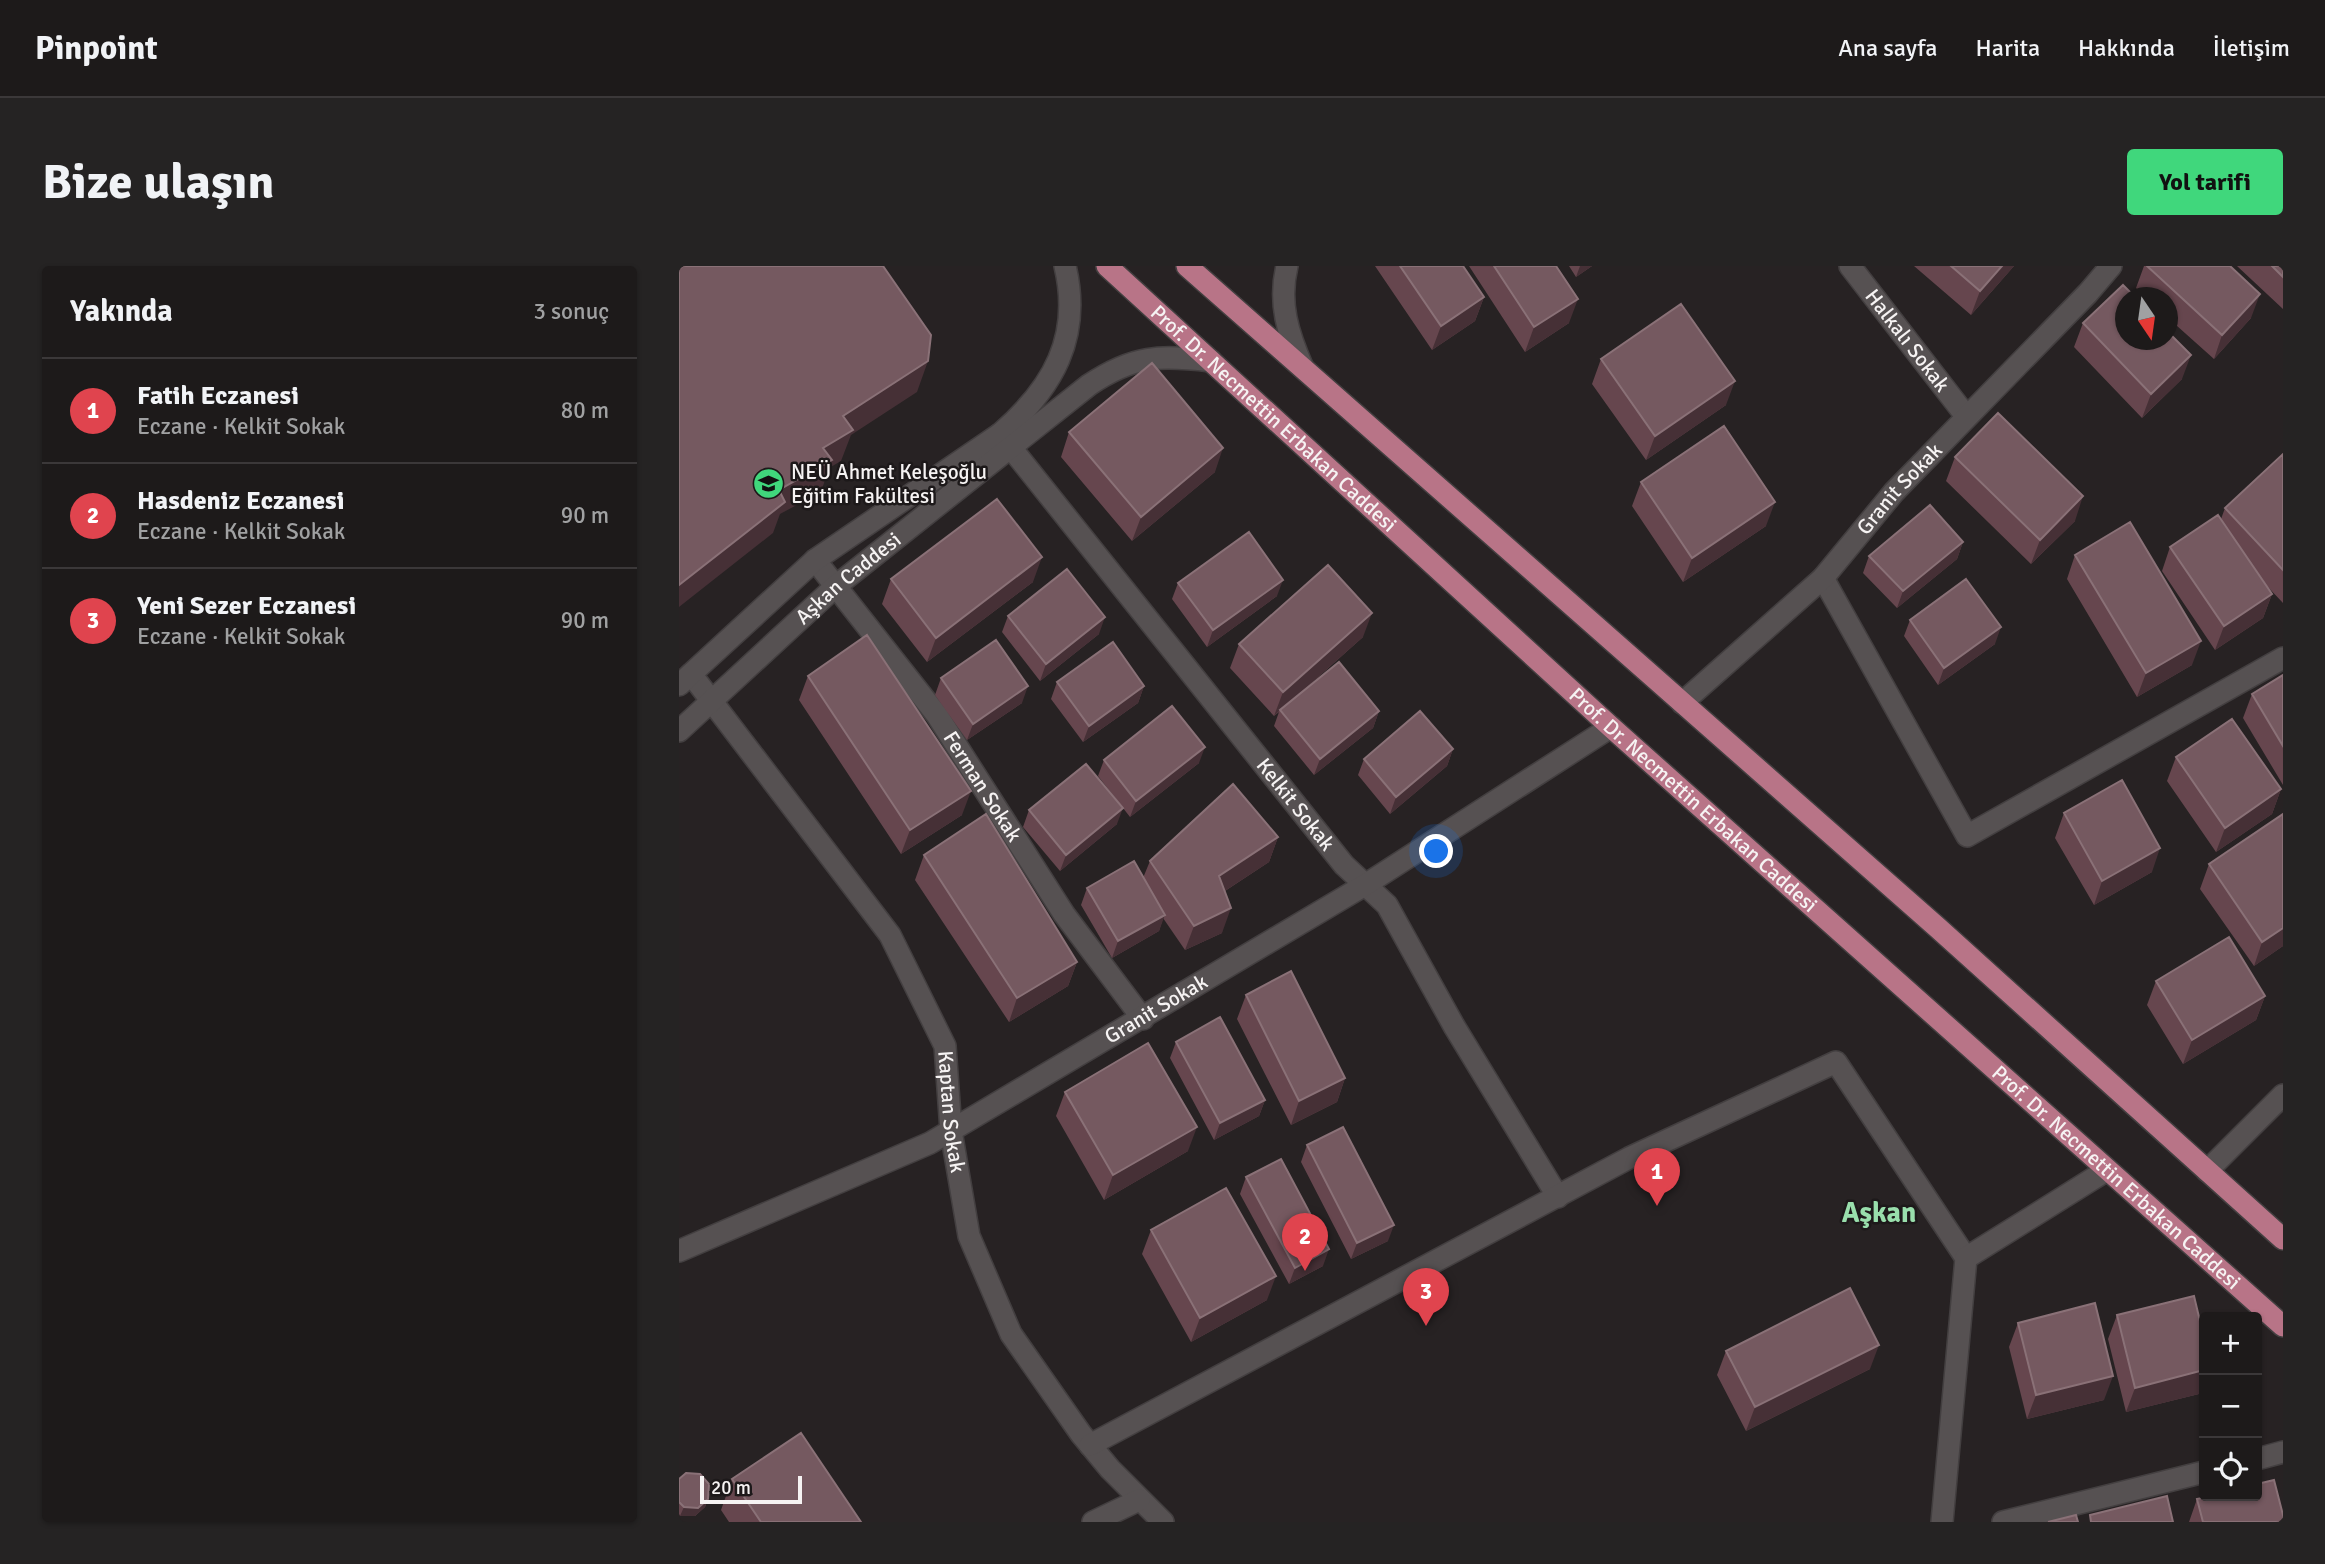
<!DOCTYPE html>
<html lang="tr">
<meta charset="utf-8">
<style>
:root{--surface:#1d1a1a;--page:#252323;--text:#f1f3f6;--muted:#a0a1a2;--line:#3b3839;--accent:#40d77c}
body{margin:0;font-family:Signika,sans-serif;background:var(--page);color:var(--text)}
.controls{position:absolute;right:21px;bottom:21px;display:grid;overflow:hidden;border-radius:7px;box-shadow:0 2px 5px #0004}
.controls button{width:63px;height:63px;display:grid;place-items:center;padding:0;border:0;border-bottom:2px solid var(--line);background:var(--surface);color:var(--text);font:35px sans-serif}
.compass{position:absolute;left:1436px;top:21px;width:63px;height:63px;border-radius:50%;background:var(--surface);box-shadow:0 2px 5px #0004;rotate:167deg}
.scale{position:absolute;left:21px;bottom:18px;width:102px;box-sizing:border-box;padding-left:7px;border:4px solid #f6f3f3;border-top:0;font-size:19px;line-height:24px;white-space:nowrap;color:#f6f3f3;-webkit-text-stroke:5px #1d191a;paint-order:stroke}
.you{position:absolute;left:758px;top:586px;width:24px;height:24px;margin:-18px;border:5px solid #fff;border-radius:50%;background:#1a73e8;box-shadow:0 0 0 10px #1a73e833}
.badge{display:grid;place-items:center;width:46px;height:46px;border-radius:50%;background:var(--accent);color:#fff;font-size:23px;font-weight:700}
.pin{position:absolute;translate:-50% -58px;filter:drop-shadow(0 2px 4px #0008)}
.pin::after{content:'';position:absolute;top:37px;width:24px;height:21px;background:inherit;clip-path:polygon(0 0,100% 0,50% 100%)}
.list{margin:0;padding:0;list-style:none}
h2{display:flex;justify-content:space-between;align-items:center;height:91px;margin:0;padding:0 28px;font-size:30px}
h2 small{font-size:23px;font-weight:400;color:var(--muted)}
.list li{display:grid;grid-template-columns:46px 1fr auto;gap:21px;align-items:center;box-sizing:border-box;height:105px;padding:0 28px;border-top:2px solid var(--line)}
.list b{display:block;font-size:26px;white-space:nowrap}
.list p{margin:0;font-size:23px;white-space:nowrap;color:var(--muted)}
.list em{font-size:23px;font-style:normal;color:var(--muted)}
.icon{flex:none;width:38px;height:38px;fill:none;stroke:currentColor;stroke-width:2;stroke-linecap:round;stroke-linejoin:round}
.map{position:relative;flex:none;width:1604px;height:1256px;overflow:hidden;border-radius:7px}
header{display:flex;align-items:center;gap:42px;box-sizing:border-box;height:98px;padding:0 35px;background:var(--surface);border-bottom:2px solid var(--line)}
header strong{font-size:33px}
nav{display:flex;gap:38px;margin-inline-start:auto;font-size:24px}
.intro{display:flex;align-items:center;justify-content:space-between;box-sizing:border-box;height:168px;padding:0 42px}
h1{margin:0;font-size:49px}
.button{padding:18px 32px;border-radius:7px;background:var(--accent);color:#111;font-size:24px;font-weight:700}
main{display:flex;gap:42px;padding:0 42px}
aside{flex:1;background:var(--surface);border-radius:7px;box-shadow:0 2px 5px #0004}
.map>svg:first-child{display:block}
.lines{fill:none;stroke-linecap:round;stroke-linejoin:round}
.minor-casing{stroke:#433f40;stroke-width:24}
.major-casing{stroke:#433f40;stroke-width:24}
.minor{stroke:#565152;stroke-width:21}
.major{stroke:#b87487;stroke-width:21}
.wall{fill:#66464e}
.shaded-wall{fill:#463036}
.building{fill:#755960;stroke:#8a7177;stroke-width:2}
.labels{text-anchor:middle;stroke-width:5;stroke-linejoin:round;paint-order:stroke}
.street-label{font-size:21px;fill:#f6f3f3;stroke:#1d191a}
.poi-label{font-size:21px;fill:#f6f3f3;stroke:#1d191a;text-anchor:start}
.district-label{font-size:28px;font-weight:bold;fill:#99dfac;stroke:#1d191a}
</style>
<header>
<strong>Pinpoint</strong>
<nav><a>Ana sayfa</a><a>Harita</a><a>Hakkında</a><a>İletişim</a></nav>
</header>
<div class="intro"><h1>Bize ulaşın</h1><a class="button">Yol tarifi</a></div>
<main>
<aside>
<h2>Yakında<small>3 sonuç</small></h2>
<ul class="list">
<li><span class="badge" style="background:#e0444e">1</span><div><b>Fatih Eczanesi</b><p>Eczane · Kelkit Sokak</p></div><em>80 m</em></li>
<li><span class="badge" style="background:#e0444e">2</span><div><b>Hasdeniz Eczanesi</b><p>Eczane · Kelkit Sokak</p></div><em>90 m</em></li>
<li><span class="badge" style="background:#e0444e">3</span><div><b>Yeni Sezer Eczanesi</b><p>Eczane · Kelkit Sokak</p></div><em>90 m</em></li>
</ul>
</aside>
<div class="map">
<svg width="1604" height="1256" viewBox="0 0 1604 1256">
<rect width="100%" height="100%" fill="#272223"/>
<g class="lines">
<defs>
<g id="minor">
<path d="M 608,0 C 599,37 609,68 624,102"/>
<path id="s1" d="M 1171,0 L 1287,150"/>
<path id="s2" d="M 321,168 L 665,599 L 708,639 L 775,760 L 879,931"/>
<path id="s3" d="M 136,294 L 258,449 L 385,648 L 464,753"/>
<path d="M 1144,312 L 1288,570 L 1604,392"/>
<path id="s4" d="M 12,408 L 211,669 L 266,780 L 272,865 L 290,970 L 332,1068 L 402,1168 L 431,1203 L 484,1256"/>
<path d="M 0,419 L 136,294 L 321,168 C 374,122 403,71 386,0"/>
<path id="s5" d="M 1003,437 L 1144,312 L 1215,226 L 1409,27 L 1432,0"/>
<path id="s6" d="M 0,465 L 157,320 L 410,119 C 455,89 480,89 532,95"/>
<path d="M 1528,905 L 1604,829"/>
<path id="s7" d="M 0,985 L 251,877 L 686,619 L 932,461"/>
<path d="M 411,1179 L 950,892 L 1157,796 L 1287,992"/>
<path d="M 1578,1193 L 1604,1186"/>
<path d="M 414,1256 L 460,1234"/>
<path d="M 1263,1256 L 1287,992 L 1428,904"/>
<path d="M 1324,1256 L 1525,1206"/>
</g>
<g id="major">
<path id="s8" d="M 428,0 L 932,461 L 1604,1060"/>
<path d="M 508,0 L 1259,662 L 1604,973"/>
</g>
</defs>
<!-- minor casing -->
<use href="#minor" class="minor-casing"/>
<!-- major casing -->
<use href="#major" class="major-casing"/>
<!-- minor -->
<use href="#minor" class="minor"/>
<!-- major -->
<use href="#major" class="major"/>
</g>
<!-- wall -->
<path class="wall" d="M 696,0 L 784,0 L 805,31 L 796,55 L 753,84 Z
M 790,0 L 877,0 L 890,57 L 846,86 Z
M 890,0 L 913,0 L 897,11 Z
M 1235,0 L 1335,0 L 1292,49 Z
M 1465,0 L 1551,0 L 1572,52 L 1535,93 L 1488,51 L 1488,32 L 1467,32 L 1457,22 Z
M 1558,0 L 1604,0 L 1604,43 Z
M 1404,57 L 1503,113 L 1463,152 L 1395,81 Z
M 922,93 L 1047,139 L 967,194 L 913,118 Z
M 390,166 L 536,206 L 453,275 L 382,191 Z
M 1604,188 L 1604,337 L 1587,319 L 1593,328 L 1584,352 L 1536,384 L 1483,305 L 1491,281 L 1542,253 L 1546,242 Z
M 1276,191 L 1396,255 L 1352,298 L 1267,215 Z
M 962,216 L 1087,260 L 1004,316 L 953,240 Z
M 1284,276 L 1278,293 L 1218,342 L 1184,307 L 1190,290 Z
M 1396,289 L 1513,399 L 1458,431 L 1388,313 Z
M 212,313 L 354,316 L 248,396 L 203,338 Z
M 499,317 L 598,330 L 528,381 L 493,333 Z
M 329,350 L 420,368 L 361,415 L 323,366 Z
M 1231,354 L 1316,378 L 1259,419 L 1225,370 Z
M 684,371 L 619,429 L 700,445 L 694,462 L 635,509 L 595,460 L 600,446 L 595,450 L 551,402 L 560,378 Z
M 1604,409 L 1604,519 L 1564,452 L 1573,428 Z
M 129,410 L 283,549 L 222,588 L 120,434 Z
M 262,412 L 343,437 L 288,474 L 256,429 Z
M 378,416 L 465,420 L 459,437 L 404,476 L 372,433 Z
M 774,483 L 768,500 L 711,548 L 679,509 L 685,493 Z
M 1497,491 L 1602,523 L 1593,548 L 1537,586 L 1488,515 Z
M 425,494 L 520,497 L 451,551 L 419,510 Z
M 350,544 L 438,558 L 381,605 L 344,561 Z
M 1385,547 L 1473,606 L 1415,639 L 1376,572 Z
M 599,571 L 590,596 L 546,625 L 543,667 L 506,684 L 484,652 L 480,665 L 433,692 L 402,639 L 408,622 L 464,612 L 471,595 Z
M 245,589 L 398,696 L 389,720 L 330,756 L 236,614 Z
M 1530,598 L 1604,680 L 1575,700 L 1521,623 Z
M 1477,715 L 1586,730 L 1577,754 L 1504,798 L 1468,739 Z
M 567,729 L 666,812 L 658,836 L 612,859 L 558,753 Z
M 497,776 L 586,834 L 580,850 L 535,874 L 491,792 Z
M 386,826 L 509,885 L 425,934 L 377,850 Z
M 628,879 L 709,975 L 672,993 L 622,896 Z
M 567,911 L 644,1000 L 610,1018 L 561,928 Z
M 472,964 L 588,1034 L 512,1076 L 463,988 Z
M 1438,1049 L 1524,1127 L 1447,1146 L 1429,1073 Z
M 1339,1057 L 1425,1134 L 1348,1153 L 1330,1081 Z
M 1047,1085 L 1191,1103 L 1067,1165 L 1038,1109 Z
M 0,1213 L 29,1233 L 26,1241 L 16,1250 L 1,1250 L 0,1248 Z
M 53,1213 L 182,1256 L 50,1256 L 42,1244 Z
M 1518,1233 L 1604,1256 L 1510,1256 Z"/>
<!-- shaded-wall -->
<path class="shaded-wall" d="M 901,0 L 913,0 L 897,11 Z
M 1323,0 L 1335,0 L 1292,49 L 1301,25 Z
M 1581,28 L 1572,52 L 1535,93 L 1543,69 Z
M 805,31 L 796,55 L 753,84 L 762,60 Z
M 899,33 L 890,57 L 846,86 L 855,61 Z
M 1512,89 L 1503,113 L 1463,152 L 1472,128 Z
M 249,95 L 238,126 L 172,169 L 162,195 L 150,202 L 142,226 L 101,248 L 94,267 L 0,341 L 0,319 L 144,182 L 164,150 Z
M 1056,115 L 1047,139 L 967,194 L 976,170 Z
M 544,182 L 536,206 L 453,275 L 462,251 Z
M 1404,230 L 1396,255 L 1352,298 L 1361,274 Z
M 1096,236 L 1087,260 L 1004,316 L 1013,292 Z
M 1284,276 L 1278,293 L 1218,342 L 1224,325 Z
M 363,291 L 354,316 L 248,396 L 257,372 Z
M 604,314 L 598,330 L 528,381 L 534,364 Z
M 1593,328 L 1584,352 L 1536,384 L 1545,360 Z
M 693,347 L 684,371 L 602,444 L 601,444 L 595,450 L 604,426 Z
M 426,351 L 420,368 L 361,415 L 367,398 Z
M 1322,361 L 1316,378 L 1259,419 L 1265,402 Z
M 1522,375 L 1513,399 L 1458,431 L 1467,407 Z
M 349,420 L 343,437 L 288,474 L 294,458 Z
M 465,420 L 459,437 L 404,476 L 410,460 Z
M 700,445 L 694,462 L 635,509 L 641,493 Z
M 526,481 L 520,497 L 451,551 L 457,535 Z
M 774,483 L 768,500 L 711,548 L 717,531 Z
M 1602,523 L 1593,548 L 1537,586 L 1546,562 Z
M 292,525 L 283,549 L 222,588 L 231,564 Z
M 444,542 L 438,558 L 381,605 L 387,589 Z
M 599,571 L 590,596 L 532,634 L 540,610 Z
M 1481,582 L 1473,606 L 1415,639 L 1423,615 Z
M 552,642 L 543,667 L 506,684 L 515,660 Z
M 486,649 L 480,665 L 433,692 L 439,675 Z
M 1604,662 L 1604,680 L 1575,700 L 1583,676 Z
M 398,696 L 389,720 L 330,756 L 338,732 Z
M 1586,730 L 1577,754 L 1504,798 L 1513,774 Z
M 666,812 L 658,836 L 612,859 L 620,835 Z
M 586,834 L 580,850 L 535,874 L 541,857 Z
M 518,861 L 509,885 L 425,934 L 434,909 Z
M 715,959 L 709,975 L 672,993 L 678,977 Z
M 650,983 L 644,1000 L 610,1018 L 616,1002 Z
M 597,1010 L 588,1034 L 512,1076 L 521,1052 Z
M 1200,1079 L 1191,1103 L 1067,1165 L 1076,1141 Z
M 1525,1104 L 1525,1123 L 1524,1127 L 1447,1146 L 1456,1122 Z
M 1434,1110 L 1425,1134 L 1348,1153 L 1357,1129 Z
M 29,1233 L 26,1241 L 16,1250 L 1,1250 L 5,1241 Z"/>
<!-- building -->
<path class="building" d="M 4,0 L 204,0 L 252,69 L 249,95 L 164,150 L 174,164 L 144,182 L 153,194 L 100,224 L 106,236 L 0,319 L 0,3 Z
M 721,0 L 784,0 L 805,31 L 762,60 Z
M 815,0 L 877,0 L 899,33 L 855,61 Z
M 1272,0 L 1323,0 L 1301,25 Z
M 1468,0 L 1551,0 L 1581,28 L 1543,69 Z
M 1593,0 L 1604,0 L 1604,11 Z
M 1444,19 L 1457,32 L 1446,32 L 1446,74 L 1488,74 L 1488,65 L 1512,89 L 1472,128 L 1404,57 Z
M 1002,38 L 1056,115 L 976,170 L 922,93 Z
M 473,97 L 544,182 L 462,251 L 390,166 Z
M 1319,147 L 1404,230 L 1361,274 L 1276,191 Z
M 1045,160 L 1096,236 L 1013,292 L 962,216 Z
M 1604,188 L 1604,304 L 1546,242 Z
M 318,233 L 363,291 L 257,372 L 212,313 Z
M 1251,239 L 1284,276 L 1224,325 L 1190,290 Z
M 1539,249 L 1593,328 L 1545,360 L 1491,281 Z
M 1451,256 L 1522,375 L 1467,407 L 1396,289 Z
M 570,266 L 604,314 L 534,364 L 499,317 Z
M 649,299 L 693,347 L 604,426 L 560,378 Z
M 388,303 L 426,351 L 367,398 L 329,350 Z
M 1287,313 L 1322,361 L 1265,402 L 1231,354 Z
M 188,369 L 292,525 L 231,564 L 129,410 Z
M 317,374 L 349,420 L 294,458 L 262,412 Z
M 434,376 L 465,420 L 410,460 L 378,416 Z
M 660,396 L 700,445 L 641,493 L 601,444 Z
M 1604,409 L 1604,480 L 1573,428 Z
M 493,440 L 526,481 L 457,535 L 425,494 Z
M 741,445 L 774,483 L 717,531 L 685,493 Z
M 1553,453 L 1602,523 L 1546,562 L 1497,491 Z
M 407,498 L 444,542 L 387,589 L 350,544 Z
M 1443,514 L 1481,582 L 1423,615 L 1385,547 Z
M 554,518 L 599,571 L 540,610 L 552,642 L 515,660 L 471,595 Z
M 307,548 L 398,696 L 338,732 L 245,589 Z
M 1604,548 L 1604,662 L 1583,676 L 1530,598 Z
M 455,595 L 486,649 L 439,675 L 408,622 Z
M 1550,671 L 1586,730 L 1513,774 L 1477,715 Z
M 612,705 L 666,812 L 620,835 L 567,729 Z
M 541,751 L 586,834 L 541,857 L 497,776 Z
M 469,777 L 518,861 L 434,909 L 386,826 Z
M 664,861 L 715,959 L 678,977 L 628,879 Z
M 602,893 L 650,983 L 616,1002 L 567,911 Z
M 547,922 L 597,1010 L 521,1052 L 472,964 Z
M 1171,1022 L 1200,1079 L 1076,1141 L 1047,1085 Z
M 1515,1030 L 1525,1072 L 1525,1104 L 1456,1122 L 1438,1049 Z
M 1416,1037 L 1434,1110 L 1357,1129 L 1339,1057 Z
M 122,1167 L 182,1256 L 82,1256 L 53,1213 Z
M 7,1207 L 21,1208 L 30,1218 L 29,1233 L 19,1242 L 5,1241 L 0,1236 L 0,1213 Z
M 1595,1214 L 1604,1249 L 1604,1256 L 1524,1256 L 1518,1233 L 1532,1230 L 1578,1230 L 1578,1218 Z
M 1488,1230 L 1494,1256 L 1412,1256 L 1411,1249 Z
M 1397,1249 L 1399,1256 L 1369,1256 Z"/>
<!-- icons -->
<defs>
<symbol id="university-disc" viewBox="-11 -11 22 22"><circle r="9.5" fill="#40d77c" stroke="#1d191a"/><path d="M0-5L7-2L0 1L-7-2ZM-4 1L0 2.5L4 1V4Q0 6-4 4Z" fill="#111"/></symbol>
</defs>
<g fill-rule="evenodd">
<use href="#university-disc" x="72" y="200" width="35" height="35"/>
</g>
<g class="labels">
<!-- street labels -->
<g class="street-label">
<text dy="7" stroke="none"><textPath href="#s1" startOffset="94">Halkalı Sokak</textPath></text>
<text dy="7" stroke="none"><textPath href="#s8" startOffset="226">Prof. Dr. Necmettin Erbakan Caddesi</textPath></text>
<text dy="7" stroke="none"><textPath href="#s5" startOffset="306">Granit Sokak</textPath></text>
<text dy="7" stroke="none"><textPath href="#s6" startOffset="228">Aşkan Caddesi</textPath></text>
<text dy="7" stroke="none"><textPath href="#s3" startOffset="282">Ferman Sokak</textPath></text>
<text dy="7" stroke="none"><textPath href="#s8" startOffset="793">Prof. Dr. Necmettin Erbakan Caddesi</textPath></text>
<text dy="7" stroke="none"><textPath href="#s2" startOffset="474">Kelkit Sokak</textPath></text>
<text dy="7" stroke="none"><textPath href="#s7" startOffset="536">Granit Sokak</textPath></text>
<text dy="7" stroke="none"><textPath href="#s4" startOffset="518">Kaptan Sokak</textPath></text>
<text dy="7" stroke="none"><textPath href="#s8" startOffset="1360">Prof. Dr. Necmettin Erbakan Caddesi</textPath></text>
</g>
<!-- poi labels -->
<g class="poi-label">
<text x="112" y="213">NEÜ Ahmet Keleşoğlu<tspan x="112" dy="24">Eğitim Fakültesi</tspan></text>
</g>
<!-- district labels -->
<g class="district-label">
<text x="1200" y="956">Aşkan</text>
</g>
</g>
</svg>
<div class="controls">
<button>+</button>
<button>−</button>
<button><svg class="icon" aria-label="locate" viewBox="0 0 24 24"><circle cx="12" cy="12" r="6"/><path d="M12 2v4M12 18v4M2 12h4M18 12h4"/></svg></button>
</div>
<svg class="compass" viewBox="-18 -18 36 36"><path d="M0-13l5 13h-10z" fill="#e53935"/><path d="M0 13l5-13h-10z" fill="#a0a1a2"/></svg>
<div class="scale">20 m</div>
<div class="you"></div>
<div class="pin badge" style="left:978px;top:940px;background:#e0444e">1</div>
<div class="pin badge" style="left:626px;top:1005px;background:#e0444e">2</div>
<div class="pin badge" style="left:747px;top:1060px;background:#e0444e">3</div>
</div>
</main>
